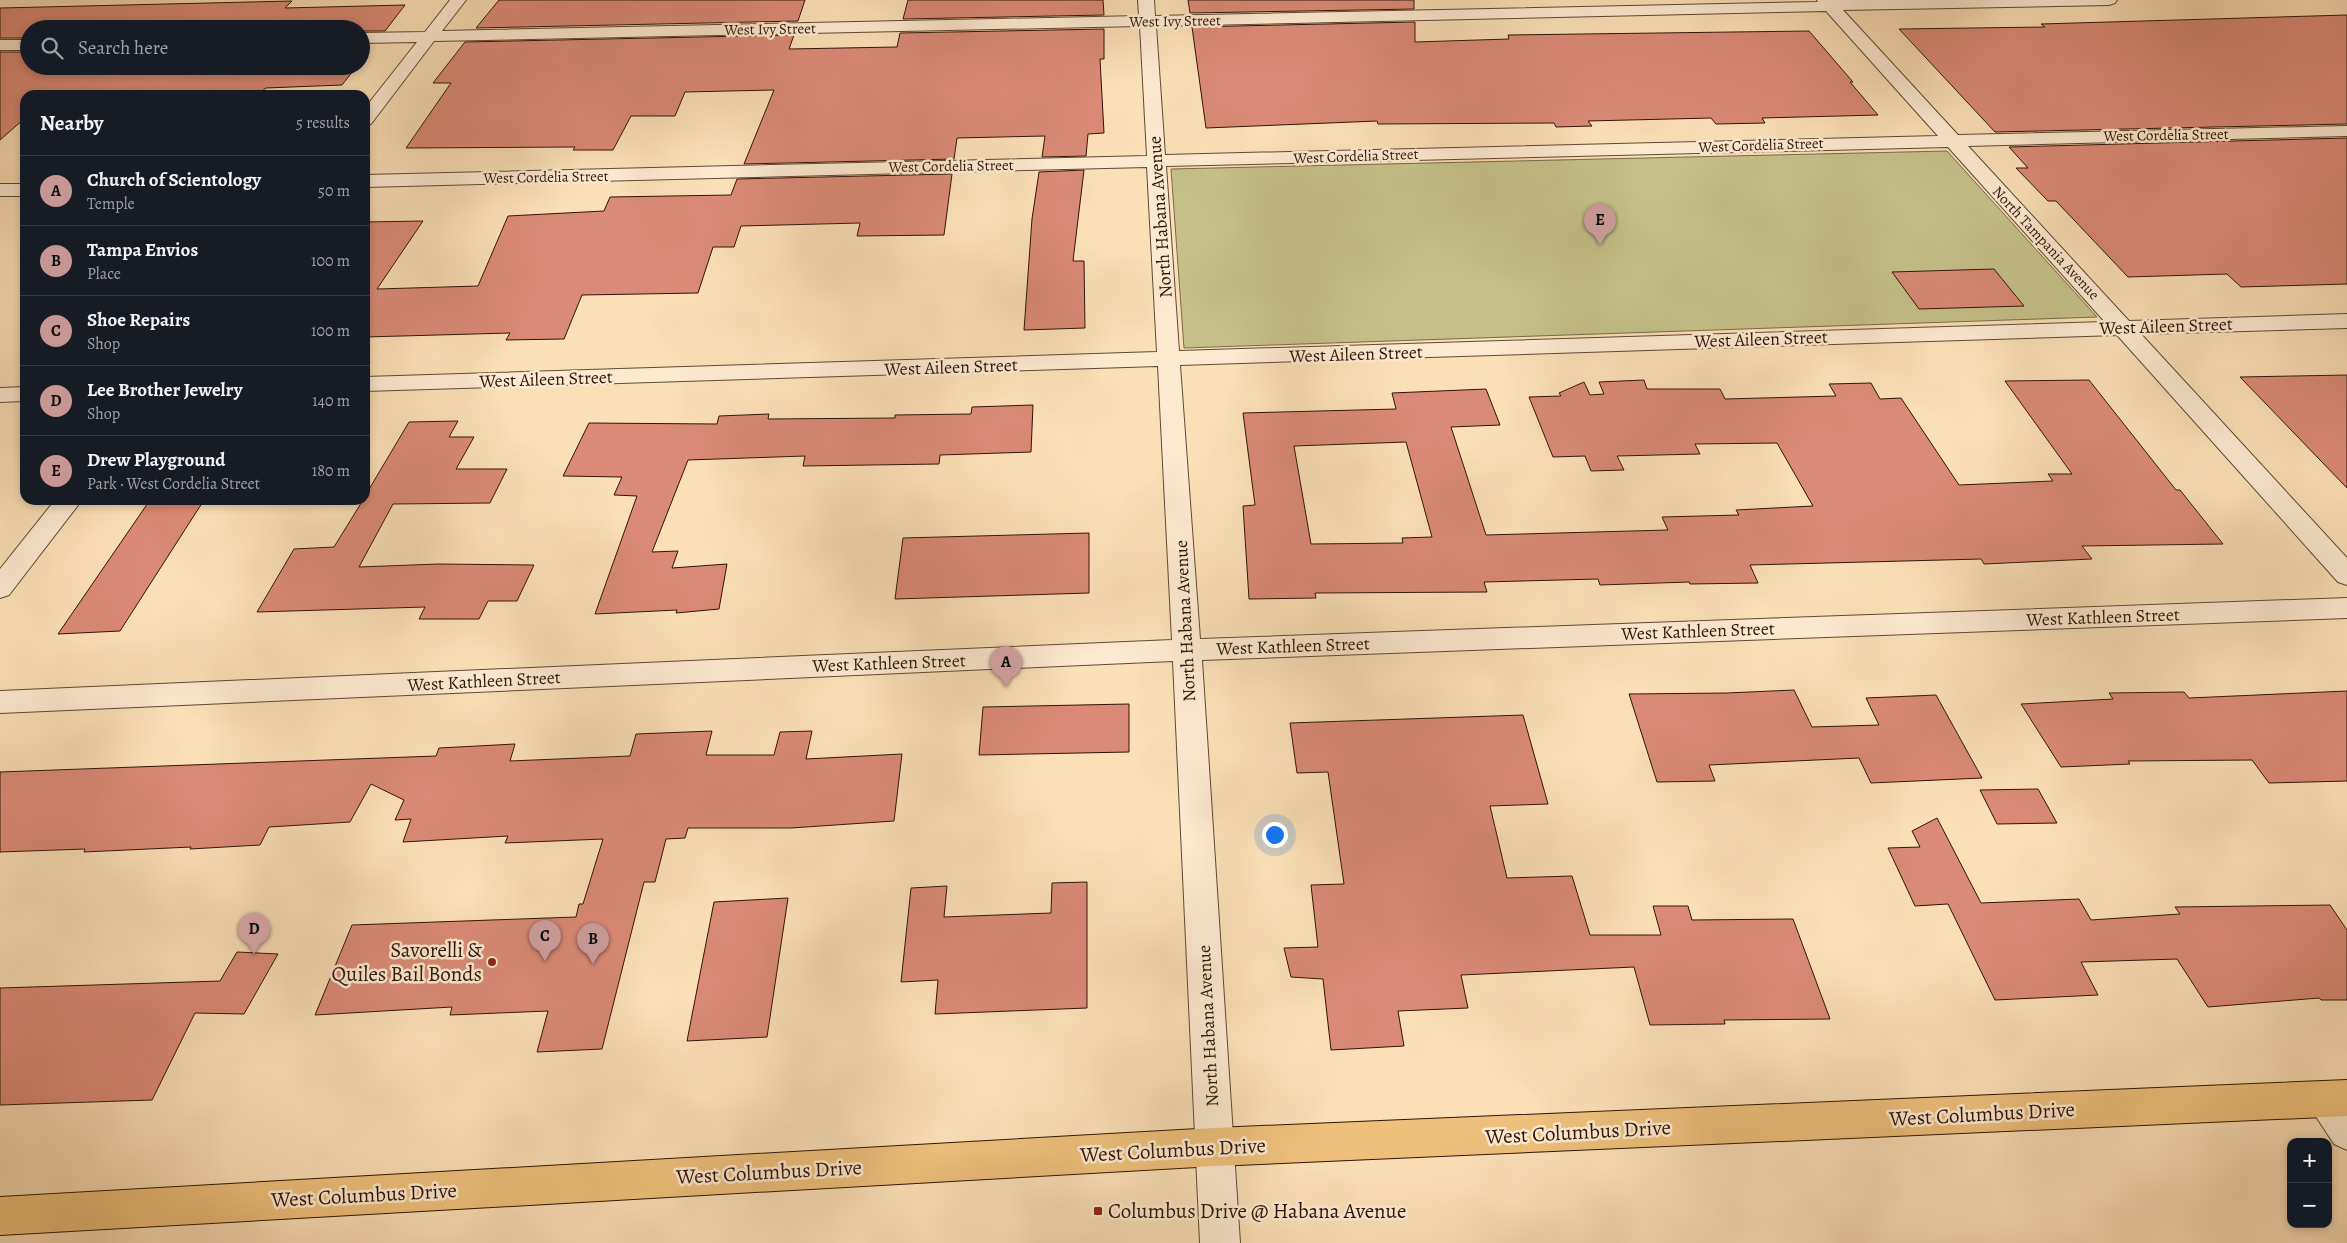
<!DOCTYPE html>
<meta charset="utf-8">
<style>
:root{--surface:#171b24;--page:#20242c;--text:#f1f3f6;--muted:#9ea1a6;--line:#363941;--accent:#c59692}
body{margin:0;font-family:Alegreya,serif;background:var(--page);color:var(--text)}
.controls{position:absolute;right:15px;bottom:15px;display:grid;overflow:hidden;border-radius:10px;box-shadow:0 2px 8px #0003}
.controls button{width:45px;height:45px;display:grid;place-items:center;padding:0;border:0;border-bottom:1px solid var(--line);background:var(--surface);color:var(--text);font:25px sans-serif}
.you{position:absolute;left:1274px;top:834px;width:18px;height:18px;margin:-12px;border:4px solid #fff;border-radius:50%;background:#1a73e8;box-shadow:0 0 0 8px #1a73e833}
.badge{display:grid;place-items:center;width:32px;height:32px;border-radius:50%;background:var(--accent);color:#111;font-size:16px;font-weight:700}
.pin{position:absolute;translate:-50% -41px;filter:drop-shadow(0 1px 2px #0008)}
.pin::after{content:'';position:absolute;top:26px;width:18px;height:15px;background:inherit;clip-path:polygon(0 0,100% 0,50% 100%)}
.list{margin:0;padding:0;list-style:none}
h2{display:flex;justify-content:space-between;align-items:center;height:65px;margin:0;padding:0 20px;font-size:21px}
h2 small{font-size:16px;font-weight:400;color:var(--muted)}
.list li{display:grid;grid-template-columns:32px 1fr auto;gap:15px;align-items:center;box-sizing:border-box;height:70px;padding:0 20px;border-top:1px solid var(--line)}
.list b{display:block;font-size:19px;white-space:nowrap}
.list p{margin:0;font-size:16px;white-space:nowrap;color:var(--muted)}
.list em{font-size:16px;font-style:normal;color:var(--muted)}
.icon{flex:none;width:28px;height:28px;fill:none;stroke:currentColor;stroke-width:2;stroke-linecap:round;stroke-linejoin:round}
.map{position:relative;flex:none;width:2347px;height:1243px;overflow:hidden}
.search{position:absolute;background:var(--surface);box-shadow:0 2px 8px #0003;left:20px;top:20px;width:350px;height:55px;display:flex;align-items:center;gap:12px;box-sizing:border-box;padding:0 18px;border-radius:28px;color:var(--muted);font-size:19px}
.panel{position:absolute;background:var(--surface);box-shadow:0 2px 8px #0003;left:20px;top:90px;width:350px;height:415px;border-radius:15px}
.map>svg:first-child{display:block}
.green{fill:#c5c089;stroke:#7a6a48}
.building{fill:#da8a76;stroke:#301406;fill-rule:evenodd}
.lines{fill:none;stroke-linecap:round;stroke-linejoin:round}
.minor-casing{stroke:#634732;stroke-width:2}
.major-casing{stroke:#301406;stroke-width:2}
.minor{fill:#fcead0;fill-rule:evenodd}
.major{fill:#eec07b;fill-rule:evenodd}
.poi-dot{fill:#8f2418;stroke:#fcead0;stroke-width:2}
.labels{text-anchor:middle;stroke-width:5;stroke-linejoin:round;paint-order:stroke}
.far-street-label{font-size:15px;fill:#301406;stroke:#fcead0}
.street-label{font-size:18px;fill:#301406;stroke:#fcead0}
.near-poi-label{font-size:21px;fill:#301406;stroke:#fcead0;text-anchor:end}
.near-street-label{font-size:21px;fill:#301406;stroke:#fcead0}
</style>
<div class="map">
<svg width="2347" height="1243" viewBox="0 0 2347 1243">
<rect width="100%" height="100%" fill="#fbdfb6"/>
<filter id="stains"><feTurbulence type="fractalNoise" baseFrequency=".004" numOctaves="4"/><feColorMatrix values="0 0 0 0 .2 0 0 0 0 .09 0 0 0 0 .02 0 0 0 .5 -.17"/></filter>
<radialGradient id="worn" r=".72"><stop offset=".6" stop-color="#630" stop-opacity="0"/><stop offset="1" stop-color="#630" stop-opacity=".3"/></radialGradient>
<!-- green -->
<path class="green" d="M 1947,151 L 2097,317 L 1184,348 L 1171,169 Z"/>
<!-- building -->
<path class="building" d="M 499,0 L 805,0 L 798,21 L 476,28 Z
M 908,0 L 1103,0 L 1104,15 L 903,19 Z
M 1188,0 L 1414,0 L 1414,9 L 1190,13 Z
M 292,1 L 285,8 L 405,5 L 385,31 L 361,31 L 361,29 L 29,29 L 29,38 L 0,38 L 0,8 Z
M 2347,15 L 2347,124 L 1995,132 L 1899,29 L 2045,27 L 2041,24 Z
M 1415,22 L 1415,42 L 1509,39 L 1508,35 L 1809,31 L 1853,82 L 1850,82 L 1878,115 L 1762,118 L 1765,123 L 1716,124 L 1711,118 L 1588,121 L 1592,126 L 1556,127 L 1554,123 L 1378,124 L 1377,121 L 1206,128 L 1192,27 Z
M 1104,29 L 1104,59 L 1100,59 L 1104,133 L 1088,134 L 1086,156 L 1042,157 L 1045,136 L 957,138 L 954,159 L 744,164 L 774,90 L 685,92 L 675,116 L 631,116 L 613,150 L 573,150 L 575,147 L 406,148 L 451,83 L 433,83 L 465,42 L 794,35 L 789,49 L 897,47 L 900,33 Z
M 0,52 L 29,52 L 29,66 L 357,66 L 342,85 L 266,88 L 261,92 L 228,93 L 226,95 L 25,95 L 25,118 L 0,140 Z
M 2347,138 L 2347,284 L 2241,287 L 2227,274 L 2128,277 L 2056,201 L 2048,201 L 2016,168 L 2028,168 L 2009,147 Z
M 1084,170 L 1073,261 L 1084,261 L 1085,328 L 1024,330 L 1032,219 L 1039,172 Z
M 952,174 L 944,235 L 857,236 L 860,223 L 741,226 L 734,247 L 713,247 L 698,293 L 582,295 L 564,339 L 506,340 L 510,333 L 365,337 L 365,222 L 423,221 L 377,289 L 478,286 L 508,216 L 604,211 L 610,197 L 731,195 L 737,179 Z
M 1994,269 L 2024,306 L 1919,309 L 1892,272 Z
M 2347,375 L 2347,488 L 2240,377 Z
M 1644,380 L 1647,389 L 1720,389 L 1725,399 L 1836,396 L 1829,384 L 1871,383 L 1880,399 L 1901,398 L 1959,485 L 2053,481 L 2048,474 L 2072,474 L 2005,381 L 2089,380 L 2176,490 L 2180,490 L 2223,544 L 2082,546 L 2092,559 L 1984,564 L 1981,559 L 1750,565 L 1758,583 L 1690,584 L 1689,582 L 1600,585 L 1598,579 L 1484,582 L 1487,592 L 1315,593 L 1316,598 L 1249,599 L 1243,506 L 1255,505 L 1243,413 L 1396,409 L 1392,393 L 1486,389 L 1500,425 L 1451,427 L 1486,535 L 1668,530 L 1662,517 L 1739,515 L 1736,510 L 1813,506 L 1777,443 L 1695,444 L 1700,454 L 1617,456 L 1624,470 L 1591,471 L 1585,456 L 1553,457 L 1529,397 L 1561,396 L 1559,393 L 1584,382 L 1590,395 L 1604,394 L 1599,382 ZM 1406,442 L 1432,537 L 1402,538 L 1403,543 L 1311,544 L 1294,446 Z
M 1033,405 L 1031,452 L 940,455 L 939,464 L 803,466 L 805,456 L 688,460 L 652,552 L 678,551 L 672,568 L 727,564 L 719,609 L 676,613 L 677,610 L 595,614 L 637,496 L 614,495 L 622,477 L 563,476 L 589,423 L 717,424 L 719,416 L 769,414 L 768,419 L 895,418 L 895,415 L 971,414 L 972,407 Z
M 458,421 L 449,437 L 474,437 L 456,469 L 507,469 L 490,503 L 393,504 L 359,567 L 438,564 L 534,565 L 517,601 L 488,601 L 479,619 L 419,619 L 425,607 L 257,612 L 294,549 L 334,547 L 363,500 L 365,500 L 365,496 L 409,422 Z
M 150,500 L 204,500 L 120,631 L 58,634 Z
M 1089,533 L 1089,593 L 895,599 L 903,538 Z
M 1794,690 L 1812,727 L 1879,725 L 1866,698 L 1936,695 L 1982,778 L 1871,783 L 1859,758 L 1709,765 L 1715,781 L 1657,782 L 1629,694 L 1727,693 Z
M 2347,691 L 2347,781 L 2269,783 L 2252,760 L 2128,761 L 2130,764 L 2061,767 L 2021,704 L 2113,699 L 2109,693 L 2184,692 L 2189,698 Z
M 1129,704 L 1129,752 L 979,755 L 983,707 Z
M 1523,715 L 1548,804 L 1490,806 L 1507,878 L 1572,876 L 1590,935 L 1661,935 L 1653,906 L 1688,906 L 1692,920 L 1793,919 L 1830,1019 L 1724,1020 L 1725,1024 L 1650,1025 L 1634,967 L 1461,975 L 1468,1008 L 1398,1011 L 1404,1046 L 1331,1050 L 1323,979 L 1291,977 L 1284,948 L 1318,947 L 1311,885 L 1344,884 L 1328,772 L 1297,773 L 1290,723 Z
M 712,731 L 706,755 L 774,755 L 780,732 L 812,731 L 806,759 L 902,754 L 894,821 L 791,828 L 688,828 L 685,838 L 666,839 L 655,882 L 644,882 L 602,1049 L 537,1052 L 548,1011 L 450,1015 L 452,1007 L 315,1015 L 352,925 L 576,917 L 579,904 L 583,904 L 603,839 L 505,843 L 508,836 L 403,842 L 411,819 L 395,820 L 404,800 L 371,784 L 350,822 L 269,827 L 260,845 L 190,849 L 191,847 L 84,852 L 85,849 L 0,852 L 0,772 L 436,756 L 439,748 L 515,744 L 510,761 L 630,756 L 636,734 Z
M 2038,789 L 2057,823 L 1997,824 L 1980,790 Z
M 1937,818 L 1981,903 L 2079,899 L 2091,920 L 2180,914 L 2175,907 L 2330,905 L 2347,930 L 2347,1000 L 2321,1000 L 2319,998 L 2208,1007 L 2177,959 L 2081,962 L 2098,995 L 1995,1000 L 1948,904 L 1915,906 L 1888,848 L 1920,847 L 1912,831 Z
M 1087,882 L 1087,1008 L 935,1014 L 938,980 L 901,982 L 911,888 L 947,886 L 944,917 L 1051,913 L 1052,883 Z
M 788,898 L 767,1037 L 687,1041 L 714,902 Z
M 237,952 L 278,954 L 244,1014 L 195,1013 L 152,1100 L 0,1105 L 0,988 L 220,981 Z"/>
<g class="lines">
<defs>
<path id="minor" d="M 450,0 L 466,0 L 442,31 L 1139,16 L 1138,0 L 1154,0 L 1155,16 L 1818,2 L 1817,0 L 2117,0 L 2115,3 L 2109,5 L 1843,10 L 1958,135 L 2347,126 L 2347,136 L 1968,146 L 2129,321 L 2347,314 L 2347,328 L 2141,334 L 2347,558 L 2347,585 L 2338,582 L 2117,335 L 1180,365 L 1200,639 L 2347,598 L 2347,618 L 1202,660 L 1240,1243 L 1200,1243 L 1173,661 L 0,713 L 0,691 L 1172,640 L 1158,366 L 365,391 L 365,377 L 1157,352 L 1147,167 L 365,187 L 365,175 L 1147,156 L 1140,26 L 434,41 L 371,124 L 365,125 L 365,108 L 417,42 L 361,43 L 361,33 L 425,32 ZM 1826,11 L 1938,136 L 1165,155 L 1156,26 ZM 1948,147 L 2105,322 L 1179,351 L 1166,166 Z
M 0,40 L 29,40 L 29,50 L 0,50 Z
M 0,184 L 25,184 L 25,196 L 0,196 Z
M 25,387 L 25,401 L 0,402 L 0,388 Z
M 55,500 L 82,500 L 9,595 L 0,598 L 0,569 Z
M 2326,1081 L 2339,1086 L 2347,1098 L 2347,1150 L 2334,1144 L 2313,1112 L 2308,1099 L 2313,1086 Z"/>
<path id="major" d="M 2347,1080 L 2347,1116 L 1215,1166 L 0,1235 L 0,1197 L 1215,1128 Z"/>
</defs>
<!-- minor casing -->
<use href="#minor" class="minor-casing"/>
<!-- major casing -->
<use href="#major" class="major-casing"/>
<!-- minor -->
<use href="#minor" class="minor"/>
<!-- major -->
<use href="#major" class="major"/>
</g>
<!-- markers -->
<g class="poi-dot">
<circle cx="492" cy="962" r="5"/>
<rect x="1093" y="1206" width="10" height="10" rx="2.5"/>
</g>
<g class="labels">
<!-- far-street labels -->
<g class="far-street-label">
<text transform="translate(1175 21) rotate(-1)" y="5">West Ivy Street</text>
<text transform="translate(770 29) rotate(-1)" y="5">West Ivy Street</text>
<text transform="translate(2166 135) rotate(-1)" y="5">West Cordelia Street</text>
<text transform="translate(1761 145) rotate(-2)" y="5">West Cordelia Street</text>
<text transform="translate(1356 156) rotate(-2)" y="5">West Cordelia Street</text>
<text transform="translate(951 166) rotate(-1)" y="5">West Cordelia Street</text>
<text transform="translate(546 177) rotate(-1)" y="5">West Cordelia Street</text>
<text transform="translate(2046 243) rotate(47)" y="5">North Tampania Avenue</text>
</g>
<!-- street labels -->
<g class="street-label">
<text transform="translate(1160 217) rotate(-94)" y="6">North Habana Avenue</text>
<text transform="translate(2166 326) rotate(-2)" y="6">West Aileen Street</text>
<text transform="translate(1761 339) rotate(-2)" y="6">West Aileen Street</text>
<text transform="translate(1356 354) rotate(-2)" y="6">West Aileen Street</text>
<text transform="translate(951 367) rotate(-2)" y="6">West Aileen Street</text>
<text transform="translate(546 379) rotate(-2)" y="6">West Aileen Street</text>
<text transform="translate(2103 617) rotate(-2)" y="6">West Kathleen Street</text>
<text transform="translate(1185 621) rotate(-93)" y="6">North Habana Avenue</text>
<text transform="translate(1698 631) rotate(-2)" y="6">West Kathleen Street</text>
<text transform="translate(1293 646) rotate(-2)" y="6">West Kathleen Street</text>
<text transform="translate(889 663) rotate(-2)" y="6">West Kathleen Street</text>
<text transform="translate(484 681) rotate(-3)" y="6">West Kathleen Street</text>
<text transform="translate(1208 1026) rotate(-93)" y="6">North Habana Avenue</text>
</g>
<!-- near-poi labels -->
<g class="near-poi-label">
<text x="482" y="957">Savorelli &amp;<tspan x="482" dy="24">Quiles Bail Bonds</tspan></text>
<text x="1108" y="1218" text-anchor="start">Columbus Drive @ Habana Avenue</text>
</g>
<!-- near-street labels -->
<g class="near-street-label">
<text transform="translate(1982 1114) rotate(-3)" y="7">West Columbus Drive</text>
<text transform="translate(1578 1132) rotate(-3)" y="7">West Columbus Drive</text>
<text transform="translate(1173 1150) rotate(-3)" y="7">West Columbus Drive</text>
<text transform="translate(769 1172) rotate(-3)" y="7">West Columbus Drive</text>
<text transform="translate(364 1195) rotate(-3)" y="7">West Columbus Drive</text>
</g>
</g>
<rect width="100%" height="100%" filter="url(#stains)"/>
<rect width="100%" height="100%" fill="url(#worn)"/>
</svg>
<div class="controls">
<button>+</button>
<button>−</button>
</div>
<div class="you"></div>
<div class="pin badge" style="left:1006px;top:687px">A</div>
<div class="pin badge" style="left:593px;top:964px">B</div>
<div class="pin badge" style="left:545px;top:961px">C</div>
<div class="pin badge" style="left:254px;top:954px">D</div>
<div class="pin badge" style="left:1600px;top:245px">E</div>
<div class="search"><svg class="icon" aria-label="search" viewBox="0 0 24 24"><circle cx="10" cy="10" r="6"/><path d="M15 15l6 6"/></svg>Search here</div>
<section class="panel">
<h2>Nearby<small>5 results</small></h2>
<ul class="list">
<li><span class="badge">A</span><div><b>Church of Scientology</b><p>Temple</p></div><em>50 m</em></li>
<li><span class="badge">B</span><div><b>Tampa Envios</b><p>Place</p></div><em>100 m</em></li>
<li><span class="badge">C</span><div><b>Shoe Repairs</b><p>Shop</p></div><em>100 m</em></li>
<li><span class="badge">D</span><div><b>Lee Brother Jewelry</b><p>Shop</p></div><em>140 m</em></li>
<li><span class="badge">E</span><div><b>Drew Playground</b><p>Park · West Cordelia Street</p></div><em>180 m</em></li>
</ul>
</section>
</div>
